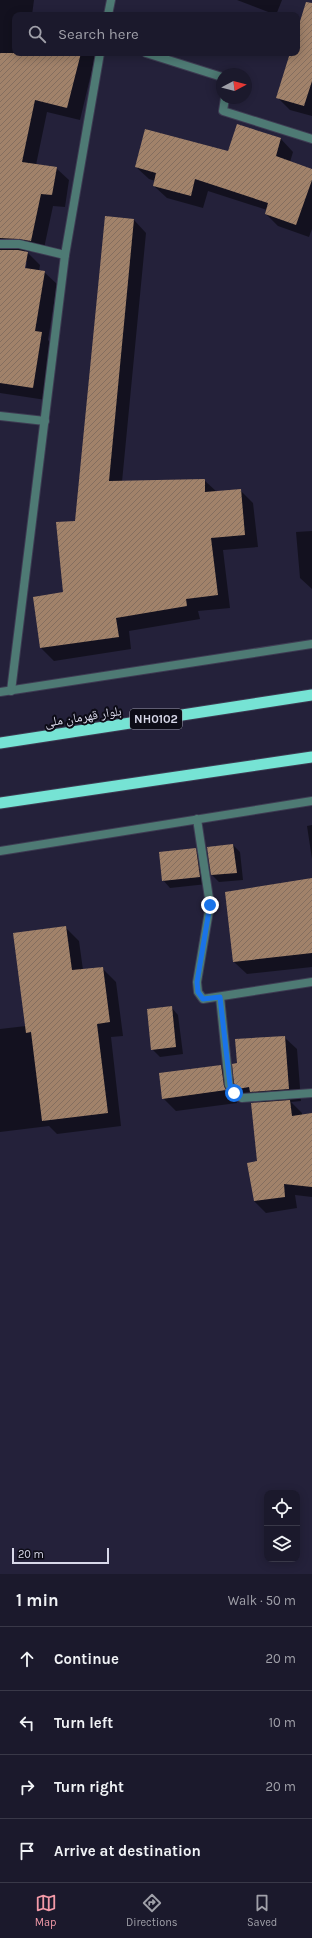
<!DOCTYPE html>
<meta charset="utf-8">
<style>
:root{--surface:#1b192c;--page:#282638;--text:#f1f3f6;--muted:#a0a0a9;--line:#393848;--accent:#f39aa8}
body{margin:0;font-family:Karla,"Noto Naskh Arabic",sans-serif;background:var(--page);color:var(--text)}
.controls{position:absolute;right:12px;bottom:12px;display:grid;overflow:hidden;border-radius:8px;box-shadow:0 2px 10px #0003}
.controls button{width:36px;height:36px;display:grid;place-items:center;padding:0;border:0;border-bottom:1px solid var(--line);background:var(--surface);color:var(--text);font:20px sans-serif}
.compass{position:absolute;left:216px;top:68px;width:36px;height:36px;border-radius:50%;background:var(--surface);box-shadow:0 2px 10px #0003;rotate:83deg}
.scale{position:absolute;left:12px;bottom:10px;width:97px;box-sizing:border-box;padding-left:4px;border:2px solid #d8d8e9;border-top:0;font-size:11px;line-height:14px;white-space:nowrap;color:#d8d8e9;-webkit-text-stroke:3px #0d0c17;paint-order:stroke}
.stop{position:absolute;width:12px;height:12px;margin:-9px;border:3px solid #1a73e8;border-radius:50%;background:#fff}
.stop.end{background:#1a73e8;border-color:#fff;box-shadow:0 1px 4px #0008}
.list{margin:0;padding:0;list-style:none}
h2{display:flex;justify-content:space-between;align-items:center;height:52px;margin:0;padding:0 16px;font-size:17px}
h2 small{font-size:13px;font-weight:400;color:var(--muted)}
.list li{display:grid;grid-template-columns:26px 1fr auto;gap:12px;align-items:center;box-sizing:border-box;height:64px;padding:0 16px;border-top:1px solid var(--line)}
.list b{display:block;font-size:15px;white-space:nowrap}
.list em{font-size:13px;font-style:normal;color:var(--muted)}
.icon{flex:none;width:22px;height:22px;fill:none;stroke:currentColor;stroke-width:2;stroke-linecap:round;stroke-linejoin:round}
.map{position:relative;flex:none;width:312px;height:1574px;overflow:hidden}
.search{position:absolute;background:var(--surface);box-shadow:0 2px 10px #0003;left:12px;right:12px;top:12px;height:44px;display:flex;align-items:center;gap:10px;box-sizing:border-box;padding:0 14px;border-radius:8px;color:var(--muted);font-size:15px}
.sheet{height:308px;background:var(--surface)}
nav{display:flex;justify-content:space-around;align-items:center;box-sizing:border-box;height:56px;border-top:1px solid var(--line);background:var(--surface);font-size:11px;color:var(--muted)}
nav a{display:grid;justify-items:center;gap:2px}
nav .on{color:var(--accent)}
.map>svg:first-child{display:block}
.shadow{fill:#0007;fill-rule:evenodd}
.building{fill:url(#building-hatch)}
.lines{fill:none;stroke-linecap:round;stroke-linejoin:round}
.minor-casing{stroke:#3d3b52;stroke-width:10}
.tertiary-casing{stroke:#3d3b52;stroke-width:10}
.trunk-casing{stroke:#3d3b52;stroke-width:13}
.minor{stroke:#4e7a74;stroke-width:8}
.tertiary{stroke:#4e7a74;stroke-width:8}
.trunk{stroke:#76e3d4;stroke-width:11}
.route{stroke:#1a73e8;stroke-width:5}
.labels{text-anchor:middle;stroke-width:4;stroke-linejoin:round;paint-order:stroke}
.shield{fill:#0d0c17;stroke:#9b9baa;stroke-width:1}
.shield-label{font-size:12px;font-weight:bold;fill:#d8d8e9}
.street-label{font-size:13px;fill:#d8d8e9;stroke:#0d0c17}
</style>
<div class="map">
<svg width="312" height="1574" viewBox="0 0 312 1574">
<defs>
<pattern id="building-hatch" width="6" height="6" patternUnits="userSpaceOnUse"><rect width="6" height="6" fill="#a1826a"/><path d="M-1 1l2-2M0 6l6-6M5 7l2-2" fill="none" stroke="#846e5f"/></pattern>
</defs>
<rect width="100%" height="100%" fill="#24213a"/>
<!-- shadow -->
<path class="shadow" d="M 0,0 L 34,0 L 32,15 L 15,15 L 15,53 L 96,53 L 80,120 L 47,112 L 36,165 L 56,168 L 69,180 L 65,207 L 53,206 L 43,253 L 23,251 L 28,253 L 40,265 L 39,271 L 44,272 L 57,284 L 48,340 L 54,346 L 46,400 L 0,393 ZM 25,262 L 27,262 L 25,273 L 23,272 Z
M 237,0 L 282,0 L 276,15 Z
M 312,33 L 312,116 L 290,110 L 277,97 L 291,53 L 297,53 L 297,34 Z
M 238,125 L 281,139 L 293,152 L 290,162 L 312,170 L 312,229 L 309,237 L 278,226 L 266,214 L 267,210 L 208,191 L 203,208 L 167,198 L 154,186 L 155,181 L 149,179 L 136,167 L 229,153 Z
M 134,220 L 146,233 L 122,482 L 204,480 L 217,492 L 240,490 L 253,503 L 258,547 L 223,550 L 230,608 L 198,611 L 200,619 L 129,631 L 131,649 L 54,661 L 41,648 L 34,597 L 64,593 L 76,522 Z
M 312,531 L 312,589 L 300,578 L 296,532 Z
M 312,825 L 312,859 L 307,826 Z
M 233,845 L 240,852 L 243,880 L 219,882 L 212,875 Z
M 195,849 L 203,856 L 207,884 L 170,888 L 163,880 Z
M 312,879 L 312,967 L 247,974 L 234,962 L 226,893 Z
M 65,927 L 79,941 L 83,970 L 102,968 L 116,982 L 123,1036 L 111,1037 L 121,1126 L 57,1134 L 49,1126 L 0,1132 L 0,1029 L 26,1026 Z
M 171,1007 L 178,1015 L 183,1054 L 160,1057 L 152,1049 Z
M 284,1037 L 297,1049 L 301,1101 L 291,1102 L 302,1113 L 302,1115 L 312,1114 L 312,1197 L 295,1195 L 297,1208 L 266,1213 L 254,1201 L 262,1103 L 259,1100 L 251,1101 L 239,1088 L 234,1080 L 237,1103 L 176,1111 L 163,1098 L 221,1066 L 235,1080 L 238,1064 Z"/>
<!-- building -->
<path class="building" d="M 306,2 L 312,3 L 312,81 L 304,106 L 276,98 L 290,53 L 297,53 L 297,31 Z
M 0,53 L 81,53 L 67,108 L 35,100 L 22,162 L 57,167 L 52,195 L 41,194 L 31,241 L 19,239 L 0,238 Z
M 237,124 L 281,138 L 276,156 L 312,169 L 312,180 L 296,225 L 265,214 L 268,203 L 195,179 L 191,196 L 153,186 L 156,173 L 135,167 L 145,129 L 228,151 Z
M 105,216 L 134,219 L 109,481 L 205,479 L 205,492 L 241,489 L 245,535 L 211,538 L 218,595 L 186,599 L 187,606 L 116,618 L 119,637 L 40,648 L 33,597 L 63,592 L 56,522 L 75,521 Z
M 0,250 L 18,250 L 28,252 L 25,268 L 45,271 L 35,331 L 42,332 L 33,388 L 0,383 Z
M 233,844 L 237,873 L 211,875 L 207,847 Z
M 196,848 L 200,877 L 162,881 L 159,852 Z
M 312,878 L 312,953 L 233,962 L 225,892 Z
M 66,926 L 72,970 L 103,967 L 110,1022 L 97,1024 L 108,1113 L 42,1121 L 31,1032 L 26,1033 L 13,933 Z
M 172,1006 L 176,1047 L 151,1050 L 147,1009 Z
M 285,1036 L 289,1089 L 250,1092 L 249,1087 L 238,1089 L 234,1083 L 232,1064 L 237,1063 L 235,1039 Z
M 221,1065 L 224,1086 L 226,1090 L 162,1099 L 159,1073 Z
M 290,1100 L 292,1116 L 312,1113 L 312,1187 L 284,1184 L 285,1197 L 254,1201 L 247,1163 L 257,1161 L 251,1103 Z"/>
<g class="lines">
<defs>
<path id="minor" d="M 146,53 L 222,77
M 225,98 L 223,111 L 312,139
M 0,244 L 19,244 L 65,255
M 0,416 L 45,421
M 0,692 L 312,644
M 197,819 L 210,905 L 197,982 L 198,992 L 203,999 L 312,982
M 0,851 L 312,801
M 220,997 L 229,1085 L 234,1093 L 242,1098 L 312,1093"/>
<path id="tertiary" d="M 108,15 L 111,0
M 11,691 L 65,255 L 100,53"/>
<path id="trunk" d="M 0,743 L 312,695
M 0,803 L 312,757"/>
</defs>
<!-- minor casing -->
<use href="#minor" class="minor-casing"/>
<!-- tertiary casing -->
<use href="#tertiary" class="tertiary-casing"/>
<!-- trunk casing -->
<use href="#trunk" class="trunk-casing"/>
<!-- minor -->
<use href="#minor" class="minor"/>
<!-- tertiary -->
<use href="#tertiary" class="tertiary"/>
<!-- trunk -->
<use href="#trunk" class="trunk"/>
</g>
<g class="lines">
<!-- route -->
<path class="route" d="M 210,905 L 197,982 L 198,992 L 203,999 L 220,997 L 230,1085 L 234,1093"/>
</g>
<g class="labels">
<!-- shield labels -->
<rect class="shield" x="130" y="709" width="52" height="20" rx="3"/>
<g class="shield-label">
<text x="156" y="723">NH0102</text>
</g>
<!-- street labels -->
<g class="street-label">
<text transform="translate(83 716) rotate(-9)" y="5">بلوار قهرمان ملی</text>
</g>
</g>
</svg>
<div class="controls">
<button><svg class="icon" aria-label="locate" viewBox="0 0 24 24"><circle cx="12" cy="12" r="6"/><path d="M12 2v4M12 18v4M2 12h4M18 12h4"/></svg></button>
<button><svg class="icon" aria-label="layers" viewBox="0 0 24 24"><path d="M12 4l9 5-9 5-9-5zM3 14l9 5 9-5"/></svg></button>
</div>
<svg class="compass" viewBox="-18 -18 36 36"><path d="M0-13l5 13h-10z" fill="#e53935"/><path d="M0 13l5-13h-10z" fill="#a0a0a9"/></svg>
<div class="scale">20 m</div>
<div class="stop" style="left:234px;top:1093px"></div>
<div class="stop end" style="left:210px;top:905px"></div>
<div class="search"><svg class="icon" aria-label="search" viewBox="0 0 24 24"><circle cx="10" cy="10" r="6"/><path d="M15 15l6 6"/></svg>Search here</div>
</div>
<section class="sheet">
<h2>1 min<small>Walk · 50 m</small></h2>
<ul class="list">
<li><svg class="icon" aria-label="ahead" viewBox="0 0 24 24"><path d="M12 20V5M6 11l6-6 6 6"/></svg><div><b>Continue</b></div><em>20 m</em></li>
<li><svg class="icon" aria-label="left" viewBox="0 0 24 24"><path d="M17 20v-9H6M10 6l-5 5 5 5"/></svg><div><b>Turn left</b></div><em>10 m</em></li>
<li><svg class="icon" aria-label="right" viewBox="0 0 24 24"><path d="M7 20v-9h11M14 6l5 5-5 5"/></svg><div><b>Turn right</b></div><em>20 m</em></li>
<li><svg class="icon" aria-label="arrive" viewBox="0 0 24 24"><path d="M6 21V4h12l-3 4 3 4H6"/></svg><div><b>Arrive at destination</b></div></li>
</ul>
</section>
<nav>
<a class="on"><svg class="icon" aria-label="map" viewBox="0 0 24 24"><path d="M3 6l6-2 6 2 6-2v14l-6 2-6-2-6 2zM9 4v14M15 6v14"/></svg>Map</a>
<a><svg class="icon" aria-label="directions" viewBox="0 0 24 24"><path d="M12 3l9 9-9 9-9-9zM9 14v-3h6M13 9l2 2-2 2"/></svg>Directions</a>
<a><svg class="icon" aria-label="saved" viewBox="0 0 24 24"><path d="M7 4h10v16l-5-4-5 4z"/></svg>Saved</a>
</nav>
